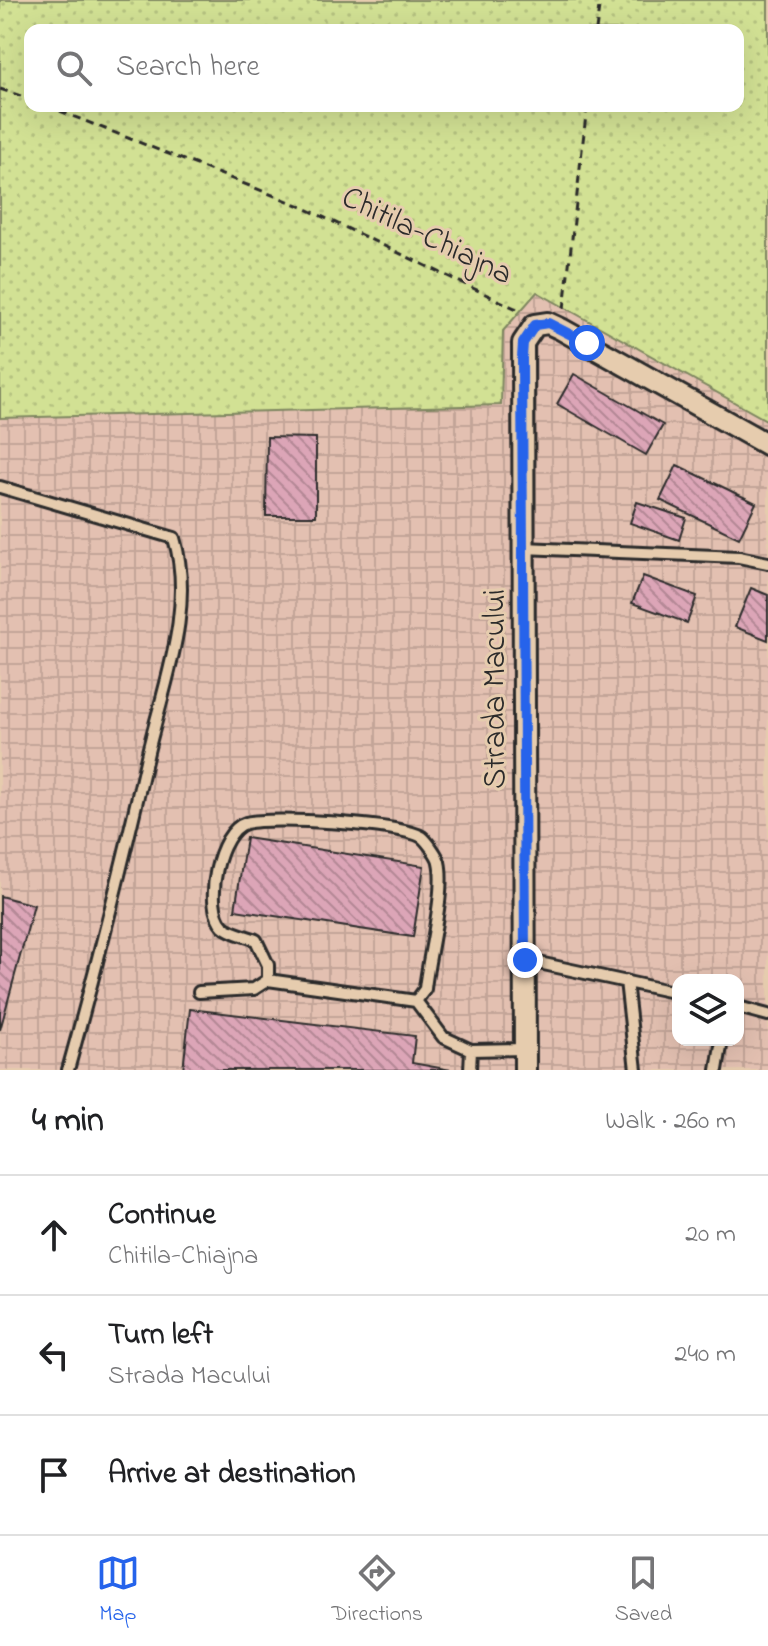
<!DOCTYPE html>
<meta charset="utf-8">
<style>
:root{--surface:#fff;--page:#f2f2f2;--text:#202124;--muted:#757577;--line:#e0e0e0;--accent:#2563eb}
body{margin:0;font-family:"Indie Flower",sans-serif;background:var(--page);color:var(--text)}
.controls{position:absolute;right:24px;bottom:24px;display:grid;overflow:hidden;border-radius:16px;box-shadow:0 8px 32px #0002}
.controls button{width:72px;height:72px;display:grid;place-items:center;padding:0;border:0;border-bottom:2px solid var(--line);background:var(--surface);color:var(--text);font:40px sans-serif}
.stop{position:absolute;width:24px;height:24px;margin:-18px;border:6px solid #2563eb;border-radius:50%;background:#fff}
.stop.end{background:#2563eb;border-color:#fff;box-shadow:0 2px 8px #0008}
.list{margin:0;padding:0;list-style:none}
h2{display:flex;justify-content:space-between;align-items:center;height:104px;margin:0;padding:0 32px;font-size:34px}
h2 small{font-size:26px;font-weight:400;color:var(--muted)}
.list li{display:grid;grid-template-columns:52px 1fr auto;gap:24px;align-items:center;box-sizing:border-box;height:120px;padding:0 32px;border-top:2px solid var(--line)}
.list b{display:block;font-size:30px;white-space:nowrap}
.list p{margin:0;font-size:26px;white-space:nowrap;color:var(--muted)}
.list em{font-size:26px;font-style:normal;color:var(--muted)}
.icon{flex:none;width:44px;height:44px;fill:none;stroke:currentColor;stroke-width:2;stroke-linecap:round;stroke-linejoin:round}
.map{position:relative;flex:none;width:768px;height:1070px;overflow:hidden}
.search{position:absolute;background:var(--surface);box-shadow:0 8px 32px #0002;left:24px;right:24px;top:24px;height:88px;display:flex;align-items:center;gap:20px;box-sizing:border-box;padding:0 28px;border-radius:16px;color:var(--muted);font-size:30px}
.sheet{height:464px;background:var(--surface)}
nav{display:flex;justify-content:space-around;align-items:center;box-sizing:border-box;height:112px;border-top:2px solid var(--line);background:var(--surface);font-size:22px;color:var(--muted)}
nav a{display:grid;justify-items:center;gap:4px}
nav .on{color:var(--accent)}
.map>svg:first-child{display:block}
.industrial{fill:url(#industrial-grid);fill-rule:evenodd}
.grass{fill:url(#grass-dots);stroke:#7e8660;stroke-width:2;fill-rule:evenodd}
.building{fill:url(#building-back-hatch);stroke:#2b2b2b;stroke-width:2}
.lines{fill:none;stroke-linecap:round;stroke-linejoin:round}
.lane-casing{stroke:#2b2b2b;stroke-width:16}
.street-casing{stroke:#2b2b2b;stroke-width:26}
.path{stroke:#2b2b2b;stroke-width:3;stroke-dasharray:8 6;stroke-linecap:butt}
.lane{stroke:#e6ccae;stroke-width:10}
.street{stroke:#e6ccae;stroke-width:20}
.route{stroke:#2563eb;stroke-width:10}
.labels{text-anchor:middle;stroke-width:6;stroke-linejoin:round;paint-order:stroke}
.street-label{font-size:32px;fill:#2b2b2b;stroke:#e6ccae}
</style>
<div class="map">
<svg width="768" height="1070" viewBox="0 0 768 1070">
<defs>
<pattern id="industrial-grid" width="8" height="8" patternUnits="userSpaceOnUse" patternTransform="scale(2)"><rect width="8" height="8" fill="#e3c0b1"/><path d="M0 4h8M4 0v8" fill="none" stroke="#c3a598"/></pattern>
<pattern id="grass-dots" width="8" height="8" patternUnits="userSpaceOnUse" patternTransform="scale(2)"><rect width="8" height="8" fill="#d2e194"/><path d="M2 2h.1M6 6h.1" fill="none" stroke="#b4c180" stroke-width="1.8" stroke-linecap="round"/></pattern>
<pattern id="building-back-hatch" width="6" height="6" patternUnits="userSpaceOnUse" patternTransform="scale(2)"><rect width="6" height="6" fill="#dca5b7"/><path d="M-1 5l2 2M0 0l6 6M5-1l2 2" fill="none" stroke="#b38795"/></pattern>
</defs>
<rect width="100%" height="100%" fill="#e6ccae"/>
<filter id="ink" filterUnits="userSpaceOnUse"><feTurbulence type="fractalNoise" baseFrequency=".0125" numOctaves="2"/><feDisplacementMap in="SourceGraphic" scale="16" xChannelSelector="R" yChannelSelector="G"/><feConvolveMatrix kernelMatrix="1 2 1 2 8 2 1 2 1" color-interpolation-filters="sRGB"/></filter>
<g filter="url(#ink)">
<!-- industrial -->
<path class="industrial" d="M 537,292 L 768,421 L 768,1070 L 0,1070 L 0,418 L 501,405 L 503,331 ZM 678,980 L 738,980 L 738,1040 L 678,1040 Z"/>
<!-- grass -->
<path class="grass" d="M 0,0 L 768,0 L 768,421 L 537,292 L 503,331 L 501,405 L 0,418 ZM 30,30 L 738,30 L 738,106 L 30,106 Z"/>
<!-- building -->
<path class="building" d="M 574,374 L 663,425 L 646,455 L 557,404 Z
M 267,437 L 316,438 L 316,516 L 266,516 Z
M 677,465 L 756,503 L 739,538 L 660,500 Z
M 637,502 L 686,518 L 679,540 L 630,523 Z
M 643,576 L 697,596 L 687,623 L 632,603 Z
M 751,588 L 768,595 L 768,640 L 735,627 Z
M 246,838 L 424,866 L 413,937 L 235,910 Z
M 0,896 L 34,905 L 0,1030 Z
M 190,1009 L 415,1036 L 412,1063 L 451,1070 L 183,1070 Z"/>
<g class="lines">
<defs>
<path id="lane" d="M 0,487 L 174,538 C 195,607 164,684 148,752 C 124,859 97,965 68,1070
M 523,548 L 739,557 L 768,563
M 525,960 L 678,993
M 268,980 L 416,1001 L 443,1037 L 471,1050
M 626,981 L 636,1070
M 199,992 L 254,989 L 268,980 L 268,965 L 256,940 C 247,936 230,933 223,926 C 203,906 218,831 246,823 C 270,816 402,824 422,837 C 427,841 438,856 439,862 C 446,891 428,957 425,989 L 416,1001
M 738,1007 L 768,1015
M 470,1070 L 471,1050 L 525,1049
M 717,1070 L 722,1040"/>
<path id="street" d="M 525,1070 L 523,343 L 535,325 L 548,323 L 561,329 L 768,445"/>
</defs>
<!-- lane casing -->
<use href="#lane" class="lane-casing"/>
<!-- street casing -->
<use href="#street" class="street-casing"/>
<!-- path -->
<path class="path" d="M 596,30 L 600,0
M 0,89 L 30,99
M 47,106 L 298,205 L 521,311
M 564,309 L 587,106"/>
<!-- lane -->
<use href="#lane" class="lane"/>
<!-- street -->
<use href="#street" class="street"/>
</g>
</g>
<g class="lines" filter="url(#ink)">
<!-- route -->
<path class="route" d="M 525,960 L 522,358 L 523,343 L 535,325 L 548,323 L 587,343"/>
</g>
<g class="labels">
<!-- street labels -->
<g class="street-label">
<text transform="translate(428 234) rotate(26)" y="11">Chitila-Chiajna</text>
<text transform="translate(493 689) rotate(-90)" y="11">Strada Macului</text>
</g>
</g>
</svg>
<div class="controls">
<button><svg class="icon" aria-label="layers" viewBox="0 0 24 24"><path d="M12 4l9 5-9 5-9-5zM3 14l9 5 9-5"/></svg></button>
</div>
<div class="stop" style="left:587px;top:343px"></div>
<div class="stop end" style="left:525px;top:960px"></div>
<div class="search"><svg class="icon" aria-label="search" viewBox="0 0 24 24"><circle cx="10" cy="10" r="6"/><path d="M15 15l6 6"/></svg>Search here</div>
</div>
<section class="sheet">
<h2>4 min<small>Walk · 260 m</small></h2>
<ul class="list">
<li><svg class="icon" aria-label="ahead" viewBox="0 0 24 24"><path d="M12 20V5M6 11l6-6 6 6"/></svg><div><b>Continue</b><p>Chitila-Chiajna</p></div><em>20 m</em></li>
<li><svg class="icon" aria-label="left" viewBox="0 0 24 24"><path d="M17 20v-9H6M10 6l-5 5 5 5"/></svg><div><b>Turn left</b><p>Strada Macului</p></div><em>240 m</em></li>
<li><svg class="icon" aria-label="arrive" viewBox="0 0 24 24"><path d="M6 21V4h12l-3 4 3 4H6"/></svg><div><b>Arrive at destination</b></div></li>
</ul>
</section>
<nav>
<a class="on"><svg class="icon" aria-label="map" viewBox="0 0 24 24"><path d="M3 6l6-2 6 2 6-2v14l-6 2-6-2-6 2zM9 4v14M15 6v14"/></svg>Map</a>
<a><svg class="icon" aria-label="directions" viewBox="0 0 24 24"><path d="M12 3l9 9-9 9-9-9zM9 14v-3h6M13 9l2 2-2 2"/></svg>Directions</a>
<a><svg class="icon" aria-label="saved" viewBox="0 0 24 24"><path d="M7 4h10v16l-5-4-5 4z"/></svg>Saved</a>
</nav>
